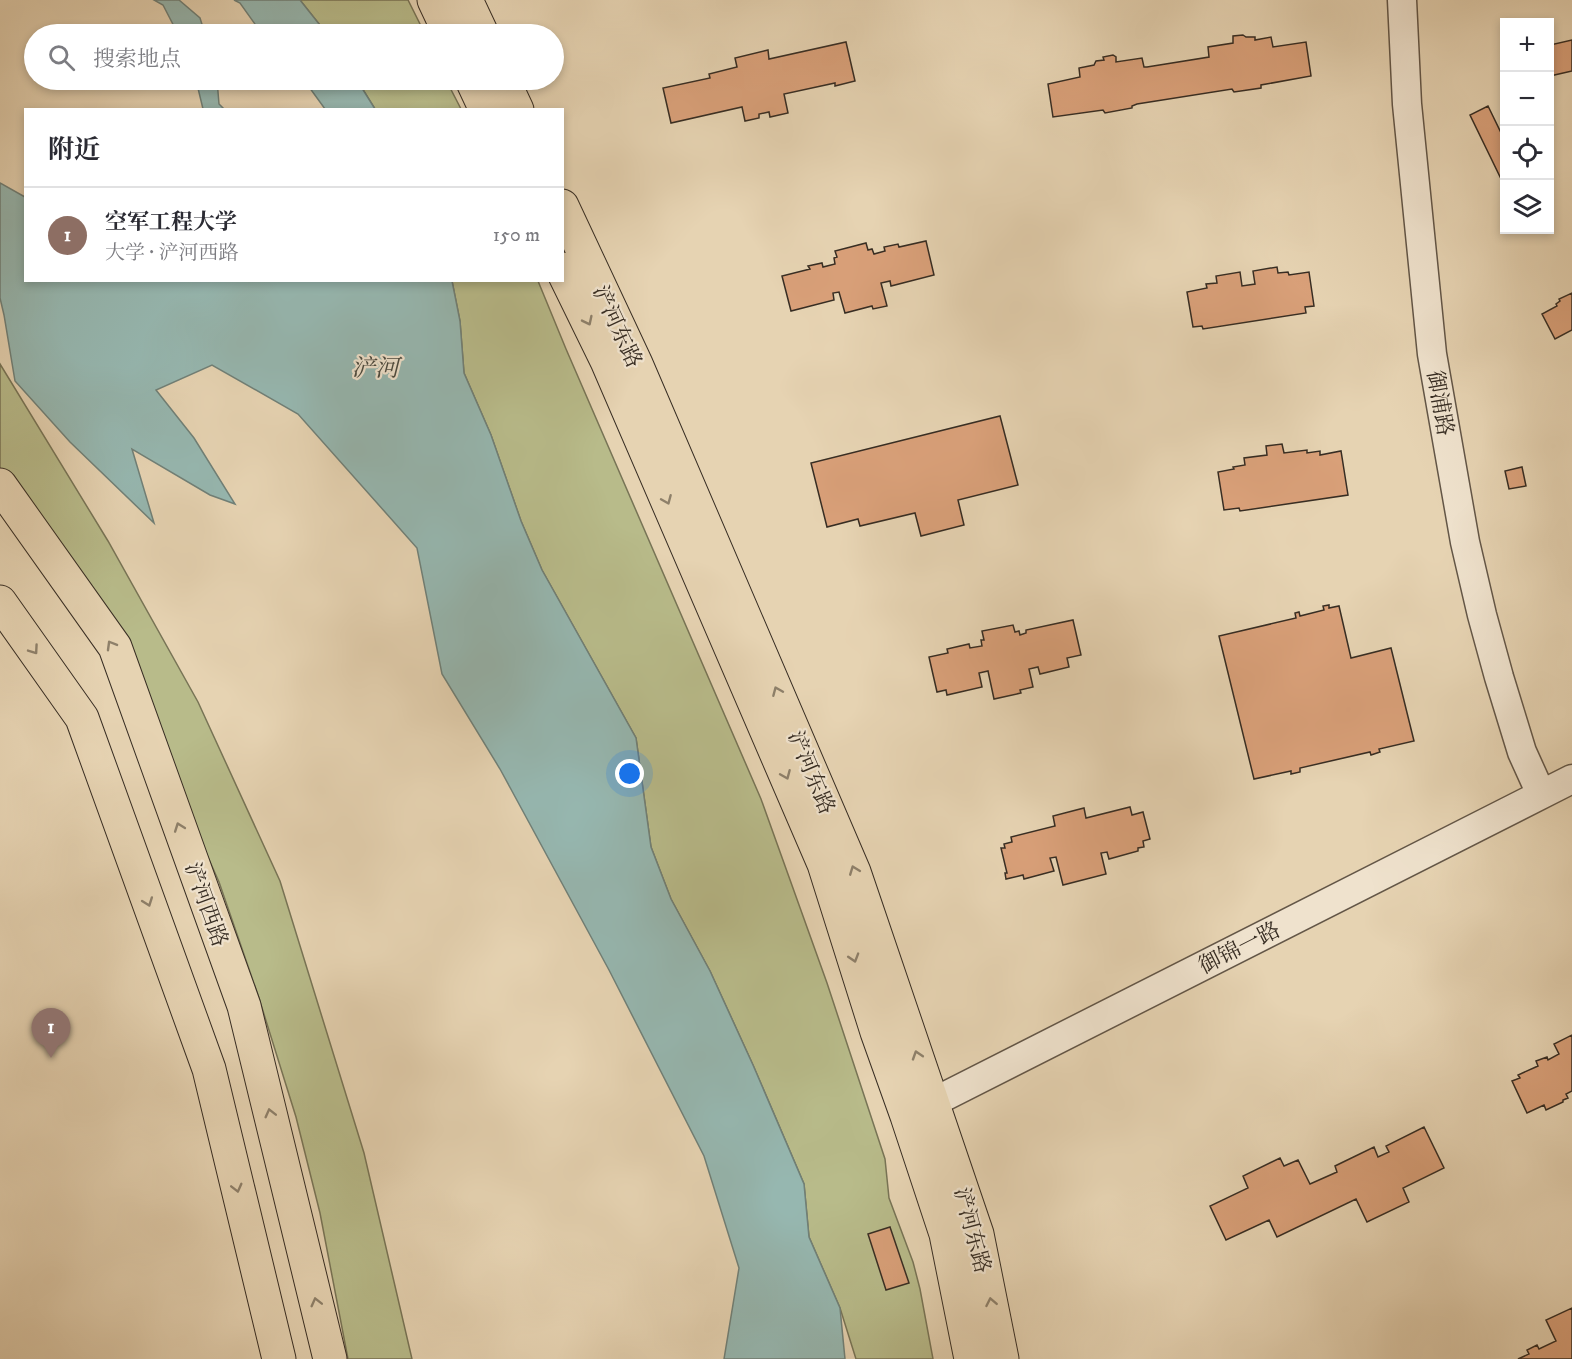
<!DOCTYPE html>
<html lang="zh">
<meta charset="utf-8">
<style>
:root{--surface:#fff;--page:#f7f7f7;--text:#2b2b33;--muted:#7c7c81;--line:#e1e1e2;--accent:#8f2418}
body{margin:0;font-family:"IM FELL DW Pica","Noto Serif SC",serif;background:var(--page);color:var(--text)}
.controls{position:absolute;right:18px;top:18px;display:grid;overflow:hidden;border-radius:0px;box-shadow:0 3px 9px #0003}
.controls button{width:54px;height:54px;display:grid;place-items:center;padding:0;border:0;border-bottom:2px solid var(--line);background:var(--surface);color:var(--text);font:30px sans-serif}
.you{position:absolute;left:630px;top:774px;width:21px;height:21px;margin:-15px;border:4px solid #fff;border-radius:50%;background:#1a73e8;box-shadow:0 0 0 9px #1a73e833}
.badge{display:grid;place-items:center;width:39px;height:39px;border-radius:50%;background:var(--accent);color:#fff;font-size:20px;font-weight:700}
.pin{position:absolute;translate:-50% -50px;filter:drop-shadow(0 2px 3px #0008)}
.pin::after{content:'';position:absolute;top:32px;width:21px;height:18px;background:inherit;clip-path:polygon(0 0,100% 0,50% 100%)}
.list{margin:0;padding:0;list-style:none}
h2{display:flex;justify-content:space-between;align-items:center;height:78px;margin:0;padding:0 24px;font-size:26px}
h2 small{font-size:20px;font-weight:400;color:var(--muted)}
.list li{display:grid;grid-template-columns:39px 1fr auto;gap:18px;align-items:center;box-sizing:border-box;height:96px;padding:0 24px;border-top:2px solid var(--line)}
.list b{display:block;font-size:22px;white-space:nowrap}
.list p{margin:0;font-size:20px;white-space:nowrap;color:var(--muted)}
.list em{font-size:20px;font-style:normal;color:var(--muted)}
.icon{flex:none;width:33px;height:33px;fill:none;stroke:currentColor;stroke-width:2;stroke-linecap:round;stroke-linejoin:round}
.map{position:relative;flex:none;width:1572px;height:1359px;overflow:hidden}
.search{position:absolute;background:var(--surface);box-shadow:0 3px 9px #0003;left:24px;top:24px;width:540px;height:66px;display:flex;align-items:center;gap:15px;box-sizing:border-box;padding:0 21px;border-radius:33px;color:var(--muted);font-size:22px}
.panel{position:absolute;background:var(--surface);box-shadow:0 3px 9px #0003;left:24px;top:108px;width:540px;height:174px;border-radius:0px}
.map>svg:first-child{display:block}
.green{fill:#b8bb8a;stroke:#787456;stroke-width:1.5}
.water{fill:#96b7b0;stroke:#708078;stroke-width:1.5}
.building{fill:#d9a079;stroke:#372d23;stroke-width:1.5}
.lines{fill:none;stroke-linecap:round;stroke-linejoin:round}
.minor-casing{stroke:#635647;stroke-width:31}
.major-casing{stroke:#372d23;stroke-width:35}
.minor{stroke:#efe2cd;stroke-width:28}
.major{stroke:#e6d3b2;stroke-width:33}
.oneway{stroke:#8e806a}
.labels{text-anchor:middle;stroke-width:4.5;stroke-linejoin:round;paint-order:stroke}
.street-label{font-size:22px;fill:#372d23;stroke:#efe2cd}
.water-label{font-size:24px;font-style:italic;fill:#4a493f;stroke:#efe2cd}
</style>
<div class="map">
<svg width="1572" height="1359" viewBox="0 0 1572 1359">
<rect width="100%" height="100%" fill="#e6d3b2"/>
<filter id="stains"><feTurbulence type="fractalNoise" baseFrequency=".00333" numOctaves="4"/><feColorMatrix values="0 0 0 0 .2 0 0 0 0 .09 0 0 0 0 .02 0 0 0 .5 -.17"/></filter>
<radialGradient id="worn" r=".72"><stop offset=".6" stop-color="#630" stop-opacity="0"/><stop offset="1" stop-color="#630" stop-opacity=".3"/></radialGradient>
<!-- green -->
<path class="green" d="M 300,0 L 408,0 L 425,34 L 327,34 Z
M 357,80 L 446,80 L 461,109 L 375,109 Z
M 452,281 L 538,281 L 566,349 L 761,799 L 827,983 L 885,1159 L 889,1198 L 913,1262 L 920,1289 L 933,1359 L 856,1359 L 840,1308 L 809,1237 L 804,1184 L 753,1065 L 710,971 L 671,899 L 651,847 L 636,738 L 542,570 L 521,521 L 491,435 L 464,373 L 460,321 Z
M 0,364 L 108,541 L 198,702 L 280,881 L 364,1153 L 412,1359 L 348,1359 L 320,1213 L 296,1117 L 258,995 L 219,882 L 164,758 L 0,471 Z"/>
<!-- water -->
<path class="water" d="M 154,0 L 179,0 L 200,18 L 205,34 L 178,34 L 163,5 Z
M 234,0 L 300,0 L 327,34 L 262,34 L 240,3 Z
M 196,80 L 217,80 L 219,104 L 224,109 L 203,109 Z
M 304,80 L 357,80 L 375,109 L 325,109 Z
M 0,183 L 25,197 L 26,280 L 452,281 L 460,321 L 464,373 L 491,435 L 521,521 L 542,570 L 636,738 L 651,847 L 671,899 L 710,971 L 753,1065 L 804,1184 L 809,1237 L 840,1308 L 845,1359 L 724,1359 L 739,1268 L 704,1156 L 609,970 L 500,769 L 442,674 L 417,548 L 298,414 L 212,365 L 156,390 L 194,438 L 235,504 L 210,495 L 132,449 L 154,523 L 70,442 L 15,381 L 4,315 L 0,298 Z"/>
<!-- building -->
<path class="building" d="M 1243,35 L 1246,37 L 1255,37 L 1255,40 L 1271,37 L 1273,47 L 1306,42 L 1311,76 L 1261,85 L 1261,88 L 1234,92 L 1232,89 L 1137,104 L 1132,106 L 1132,108 L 1105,113 L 1103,110 L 1053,117 L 1048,84 L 1080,77 L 1079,68 L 1094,65 L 1096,61 L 1104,60 L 1103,57 L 1113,55 L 1116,57 L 1116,62 L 1142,58 L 1144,67 L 1147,67 L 1209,57 L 1208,47 L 1233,43 L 1233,36 Z
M 1572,40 L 1572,71 L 1550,76 L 1550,45 Z
M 846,42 L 855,81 L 835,86 L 835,83 L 784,94 L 788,113 L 770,117 L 769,112 L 759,114 L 759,118 L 745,121 L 742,107 L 671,123 L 663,88 L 710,78 L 709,74 L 737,67 L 735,58 L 768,50 L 769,59 Z
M 1488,106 L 1504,139 L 1504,185 L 1470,115 Z
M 926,241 L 934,275 L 891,286 L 890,281 L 881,283 L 887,306 L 873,309 L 872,306 L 845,313 L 839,292 L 833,293 L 834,300 L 791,311 L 782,276 L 810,269 L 808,266 L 822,263 L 823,267 L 835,264 L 834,258 L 837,257 L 835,251 L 866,243 L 868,250 L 872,249 L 874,254 L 885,251 L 884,247 L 898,244 L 899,247 Z
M 1277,267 L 1278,273 L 1288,272 L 1289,275 L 1309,272 L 1314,306 L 1305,307 L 1306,313 L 1203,329 L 1202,326 L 1193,327 L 1187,292 L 1207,288 L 1206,284 L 1217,283 L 1216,276 L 1240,272 L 1242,286 L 1255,284 L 1253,271 Z
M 1572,293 L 1572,330 L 1555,339 L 1542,314 L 1557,306 L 1556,304 L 1560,301 L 1559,299 Z
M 1000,416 L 1018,485 L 958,500 L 964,525 L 921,536 L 915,513 L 860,526 L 858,519 L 827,527 L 811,463 Z
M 1282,444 L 1284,453 L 1307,450 L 1307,453 L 1320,451 L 1320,455 L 1341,451 L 1348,495 L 1240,511 L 1239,508 L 1224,510 L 1218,472 L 1234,469 L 1233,467 L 1245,465 L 1244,458 L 1267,455 L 1266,446 Z
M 1522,467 L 1526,486 L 1509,489 L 1505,471 Z
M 1329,605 L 1329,608 L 1339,606 L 1351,658 L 1391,648 L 1414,741 L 1379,749 L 1380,752 L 1371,755 L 1370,752 L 1300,768 L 1300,772 L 1291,774 L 1291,771 L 1254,779 L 1219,636 L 1296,618 L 1295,613 L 1299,612 L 1300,616 L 1324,610 L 1323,606 Z
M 1073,620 L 1081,655 L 1067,658 L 1069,667 L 1040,674 L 1038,667 L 1029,669 L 1033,687 L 1020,690 L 1021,693 L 994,699 L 988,671 L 979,673 L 982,687 L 947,695 L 946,690 L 937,692 L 929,657 L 948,653 L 947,649 L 969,644 L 970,648 L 982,646 L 981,640 L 984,640 L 982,631 L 1013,625 L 1015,632 L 1019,631 L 1020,635 L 1026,633 L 1026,630 Z
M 1130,807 L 1132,815 L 1143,812 L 1150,839 L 1143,841 L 1144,847 L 1138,848 L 1138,851 L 1109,859 L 1107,852 L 1101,853 L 1106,874 L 1063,885 L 1056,857 L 1050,858 L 1054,871 L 1024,879 L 1023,875 L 1006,879 L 1005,873 L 1007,873 L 1001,848 L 1005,848 L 1004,844 L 1012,842 L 1011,837 L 1055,826 L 1053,816 L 1084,808 L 1086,818 Z
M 1572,1035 L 1572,1091 L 1566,1094 L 1568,1098 L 1563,1100 L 1563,1102 L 1546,1110 L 1544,1105 L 1527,1113 L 1512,1081 L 1520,1078 L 1518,1075 L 1538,1066 L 1536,1061 L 1547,1057 L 1548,1060 L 1559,1054 L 1554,1044 Z
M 1424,1127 L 1444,1168 L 1403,1188 L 1409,1202 L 1367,1222 L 1356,1199 L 1277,1237 L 1269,1220 L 1226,1240 L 1210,1206 L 1248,1188 L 1243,1176 L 1280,1158 L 1284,1166 L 1298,1160 L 1310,1184 L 1337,1172 L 1335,1166 L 1374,1147 L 1378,1157 L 1389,1152 L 1386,1146 Z
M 890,1227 L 909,1283 L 886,1290 L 868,1234 Z
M 1572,1308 L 1572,1359 L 1518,1359 L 1529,1354 L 1527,1350 L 1537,1345 L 1539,1349 L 1556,1341 L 1546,1320 Z"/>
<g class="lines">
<defs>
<path id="minor" d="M 1402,0 L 1407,104 L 1432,354 L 1465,542 L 1482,615 L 1499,677 L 1522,752 L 1541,794
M 914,1112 L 1572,779"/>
<path id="major" d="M 434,0 L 450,34
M 466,0 L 482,34
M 472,80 L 486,110
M 503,80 L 517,110
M 562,206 L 636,364 L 854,872 L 977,1234 L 1002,1359
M 562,269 L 607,361 L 824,864 L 877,1032 L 907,1116 L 946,1234 L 971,1359
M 0,485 L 115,647 L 244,1006 L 330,1359
M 0,602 L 82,718 L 209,1069 L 279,1359"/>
</defs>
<!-- minor casing -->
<use href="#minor" class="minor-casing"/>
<!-- major casing -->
<use href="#major" class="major-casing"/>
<!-- minor -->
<use href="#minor" class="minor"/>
<!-- major -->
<use href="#major" class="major"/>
</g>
<!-- one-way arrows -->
<defs><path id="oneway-chevron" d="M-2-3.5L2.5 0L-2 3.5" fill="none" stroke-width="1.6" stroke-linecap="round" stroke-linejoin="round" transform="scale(1.5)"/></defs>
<g class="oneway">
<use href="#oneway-chevron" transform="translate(588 321) rotate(64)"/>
<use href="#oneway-chevron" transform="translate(667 500) rotate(67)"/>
<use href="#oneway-chevron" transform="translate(111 645) rotate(-120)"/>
<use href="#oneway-chevron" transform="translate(34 650) rotate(55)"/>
<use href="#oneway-chevron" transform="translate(777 691) rotate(-113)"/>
<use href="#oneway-chevron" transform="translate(786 775) rotate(67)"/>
<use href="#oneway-chevron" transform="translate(179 827) rotate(-110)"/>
<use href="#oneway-chevron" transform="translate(854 870) rotate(-111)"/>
<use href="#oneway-chevron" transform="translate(148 902) rotate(70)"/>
<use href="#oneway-chevron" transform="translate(854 958) rotate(73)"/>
<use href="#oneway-chevron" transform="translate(917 1055) rotate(-108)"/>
<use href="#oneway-chevron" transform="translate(270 1113) rotate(-104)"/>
<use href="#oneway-chevron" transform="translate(237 1188) rotate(76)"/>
<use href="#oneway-chevron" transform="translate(316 1302) rotate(-104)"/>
<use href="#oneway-chevron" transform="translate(991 1302) rotate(-101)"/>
</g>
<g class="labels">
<!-- street labels -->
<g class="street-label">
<text transform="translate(618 326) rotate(65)" y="8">浐河东路</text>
<text transform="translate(1441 403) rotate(80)" y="8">御浦路</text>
<text transform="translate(812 772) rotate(67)" y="8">浐河东路</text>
<text transform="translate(207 904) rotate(70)" y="8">浐河西路</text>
<text transform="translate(1239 947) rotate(-27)" y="8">御锦一路</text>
<text transform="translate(973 1230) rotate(75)" y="8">浐河东路</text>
</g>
<!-- water labels -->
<g class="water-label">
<text x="375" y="376">浐河</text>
</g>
</g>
<rect width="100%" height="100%" filter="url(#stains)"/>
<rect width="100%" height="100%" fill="url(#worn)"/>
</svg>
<div class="controls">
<button>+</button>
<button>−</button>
<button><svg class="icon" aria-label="locate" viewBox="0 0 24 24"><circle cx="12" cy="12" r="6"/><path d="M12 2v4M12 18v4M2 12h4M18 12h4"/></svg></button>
<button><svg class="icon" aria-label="layers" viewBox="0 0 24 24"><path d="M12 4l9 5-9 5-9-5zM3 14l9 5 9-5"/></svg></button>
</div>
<div class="you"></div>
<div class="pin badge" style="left:51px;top:1058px;background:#8d6e63">1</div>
<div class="search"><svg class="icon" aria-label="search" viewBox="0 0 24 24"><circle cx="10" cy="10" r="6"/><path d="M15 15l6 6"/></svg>搜索地点</div>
<section class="panel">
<h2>附近<small></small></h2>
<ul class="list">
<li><span class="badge" style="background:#8d6e63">1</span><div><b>空军工程大学</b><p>大学 · 浐河西路</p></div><em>150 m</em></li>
</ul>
</section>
</div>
